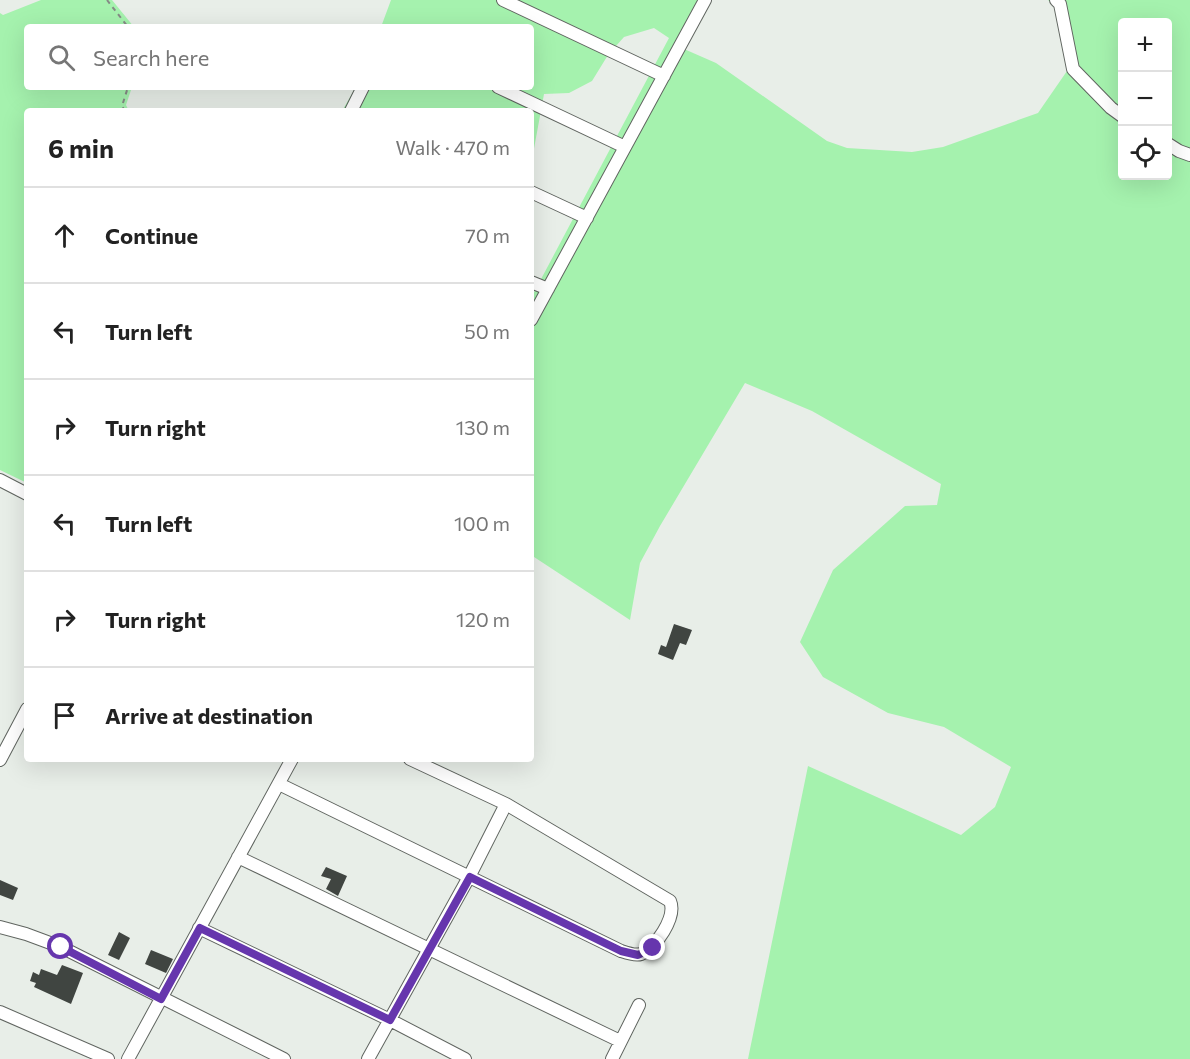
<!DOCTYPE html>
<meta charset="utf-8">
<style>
:root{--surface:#fff;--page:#f2f2f2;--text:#222;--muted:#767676;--line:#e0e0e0}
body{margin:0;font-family:Commissioner,sans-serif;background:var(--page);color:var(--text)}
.controls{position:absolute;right:18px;top:18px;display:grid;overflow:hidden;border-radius:6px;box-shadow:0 6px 24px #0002}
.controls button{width:54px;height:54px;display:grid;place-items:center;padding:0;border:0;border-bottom:2px solid var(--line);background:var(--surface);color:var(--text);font:30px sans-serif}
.stop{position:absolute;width:18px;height:18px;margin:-14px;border:4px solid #6636ad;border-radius:50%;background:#fff}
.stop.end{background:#6636ad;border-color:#fff;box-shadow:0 2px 6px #0008}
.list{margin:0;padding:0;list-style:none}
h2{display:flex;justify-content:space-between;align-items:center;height:78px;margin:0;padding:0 24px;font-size:26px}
h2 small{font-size:20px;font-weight:400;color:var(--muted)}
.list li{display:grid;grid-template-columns:39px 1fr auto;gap:18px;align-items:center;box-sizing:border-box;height:96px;padding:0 24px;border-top:2px solid var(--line)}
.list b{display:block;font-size:22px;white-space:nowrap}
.list em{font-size:20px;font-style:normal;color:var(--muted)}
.icon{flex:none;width:33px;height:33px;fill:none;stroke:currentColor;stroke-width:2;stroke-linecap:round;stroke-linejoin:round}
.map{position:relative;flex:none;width:1190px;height:1059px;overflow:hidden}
.search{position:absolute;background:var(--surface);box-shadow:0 6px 24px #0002;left:24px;top:24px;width:510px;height:66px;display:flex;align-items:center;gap:15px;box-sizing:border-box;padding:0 21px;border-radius:6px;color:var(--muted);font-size:22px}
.panel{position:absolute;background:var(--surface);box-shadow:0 6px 24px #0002;left:24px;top:108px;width:510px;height:654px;border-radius:6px}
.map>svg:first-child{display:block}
.green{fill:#a5f2ae;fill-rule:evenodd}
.building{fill:#404541}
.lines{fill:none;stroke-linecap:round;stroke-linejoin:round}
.minor-casing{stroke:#606560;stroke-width:14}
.path{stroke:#868a86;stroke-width:2;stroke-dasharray:4.5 4.5;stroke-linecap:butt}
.minor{stroke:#fff;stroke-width:12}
.route{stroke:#6636ad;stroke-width:8}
</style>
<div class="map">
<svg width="1190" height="1059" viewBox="0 0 1190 1059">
<rect width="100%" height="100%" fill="#e8eee8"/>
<!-- green -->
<path class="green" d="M 41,0 L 112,0 L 134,27 L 27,27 L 27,87 L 132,87 L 126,105 L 129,111 L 27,111 L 27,483 L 0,470 L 0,13 L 3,15 Z
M 391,0 L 709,0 L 684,49 L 716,63 L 827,141 L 847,148 L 912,152 L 943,147 L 1038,113 L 1067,71 L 1055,7 L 1048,0 L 1190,0 L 1190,1059 L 748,1059 L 808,766 L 961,835 L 995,807 L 1011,767 L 944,727 L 888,713 L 823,677 L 800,642 L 833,570 L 905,506 L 937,505 L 941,484 L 812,411 L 745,383 L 660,526 L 640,563 L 630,620 L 531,555 L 531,298 L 669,38 L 654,28 L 624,37 L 608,55 L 592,81 L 569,93 L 544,94 L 531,165 L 531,111 L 342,111 L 356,87 L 531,87 L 531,27 L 381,27 ZM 1122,22 L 1168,22 L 1168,176 L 1122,176 Z"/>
<!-- building -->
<path class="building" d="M 674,624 L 692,630 L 686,645 L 680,643 L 673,660 L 658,654 L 661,645 L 666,647 Z
M 326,867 L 347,876 L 338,896 L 326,889 L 331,879 L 321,876 Z
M 0,880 L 18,888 L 13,900 L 0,895 Z
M 119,932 L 130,938 L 119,960 L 108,955 Z
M 151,950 L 173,959 L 166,973 L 145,964 Z
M 62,965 L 83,973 L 71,1004 L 34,987 L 36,983 L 30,981 L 33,972 L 39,975 L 41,969 L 57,975 Z"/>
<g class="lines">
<defs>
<path id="minor" d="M 503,0 L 664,76
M 1056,0 L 1060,4 L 1073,69 L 1111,108 L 1122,116
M 498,87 L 625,147
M 351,111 L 363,87
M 1168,144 L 1179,151 L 1190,155
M 531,192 L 587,218
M 531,282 L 548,289
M 531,320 L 705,0
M 0,480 L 27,494
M 0,760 L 27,709
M 279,784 L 621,951 C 627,953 635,956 641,954 C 655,949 677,917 670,901 L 506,804
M 238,857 L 620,1041
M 0,927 L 26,934 L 61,947 L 284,1059
M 199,928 L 390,1020 L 465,1059
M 0,1012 L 108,1059
M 128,1059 L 292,759
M 368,1059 L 469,877 L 506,804 L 410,759
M 612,1059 L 639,1005"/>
</defs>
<!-- minor casing -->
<use href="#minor" class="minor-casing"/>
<!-- path -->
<path class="path" d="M 107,0 L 128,27
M 125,111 L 122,106 L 128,87"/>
<!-- minor -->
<use href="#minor" class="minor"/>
</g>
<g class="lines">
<!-- route -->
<path class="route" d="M 61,947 L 161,999 L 200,928 L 390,1020 L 470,877 L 621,951 L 638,955 L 653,948"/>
</g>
</svg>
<div class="controls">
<button>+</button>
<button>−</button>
<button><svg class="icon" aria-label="locate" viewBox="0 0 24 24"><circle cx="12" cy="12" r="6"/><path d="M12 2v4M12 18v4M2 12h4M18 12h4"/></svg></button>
</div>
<div class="stop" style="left:61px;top:947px"></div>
<div class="stop end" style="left:653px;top:948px"></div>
<div class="search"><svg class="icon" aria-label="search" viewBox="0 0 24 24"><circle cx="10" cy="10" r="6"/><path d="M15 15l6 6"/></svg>Search here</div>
<section class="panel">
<h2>6 min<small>Walk · 470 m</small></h2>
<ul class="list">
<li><svg class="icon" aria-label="ahead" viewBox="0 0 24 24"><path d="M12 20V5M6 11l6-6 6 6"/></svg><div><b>Continue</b></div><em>70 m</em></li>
<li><svg class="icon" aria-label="left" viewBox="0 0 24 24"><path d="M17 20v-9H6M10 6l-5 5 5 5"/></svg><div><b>Turn left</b></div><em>50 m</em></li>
<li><svg class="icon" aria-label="right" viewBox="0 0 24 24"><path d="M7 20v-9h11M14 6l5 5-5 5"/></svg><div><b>Turn right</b></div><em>130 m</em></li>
<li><svg class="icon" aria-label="left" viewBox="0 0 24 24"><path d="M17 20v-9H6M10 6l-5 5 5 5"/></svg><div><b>Turn left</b></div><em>100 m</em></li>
<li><svg class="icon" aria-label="right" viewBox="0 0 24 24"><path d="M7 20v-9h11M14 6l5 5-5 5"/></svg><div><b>Turn right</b></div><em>120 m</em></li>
<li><svg class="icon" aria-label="arrive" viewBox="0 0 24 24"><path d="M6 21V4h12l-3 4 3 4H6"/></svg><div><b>Arrive at destination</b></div></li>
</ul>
</section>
</div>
